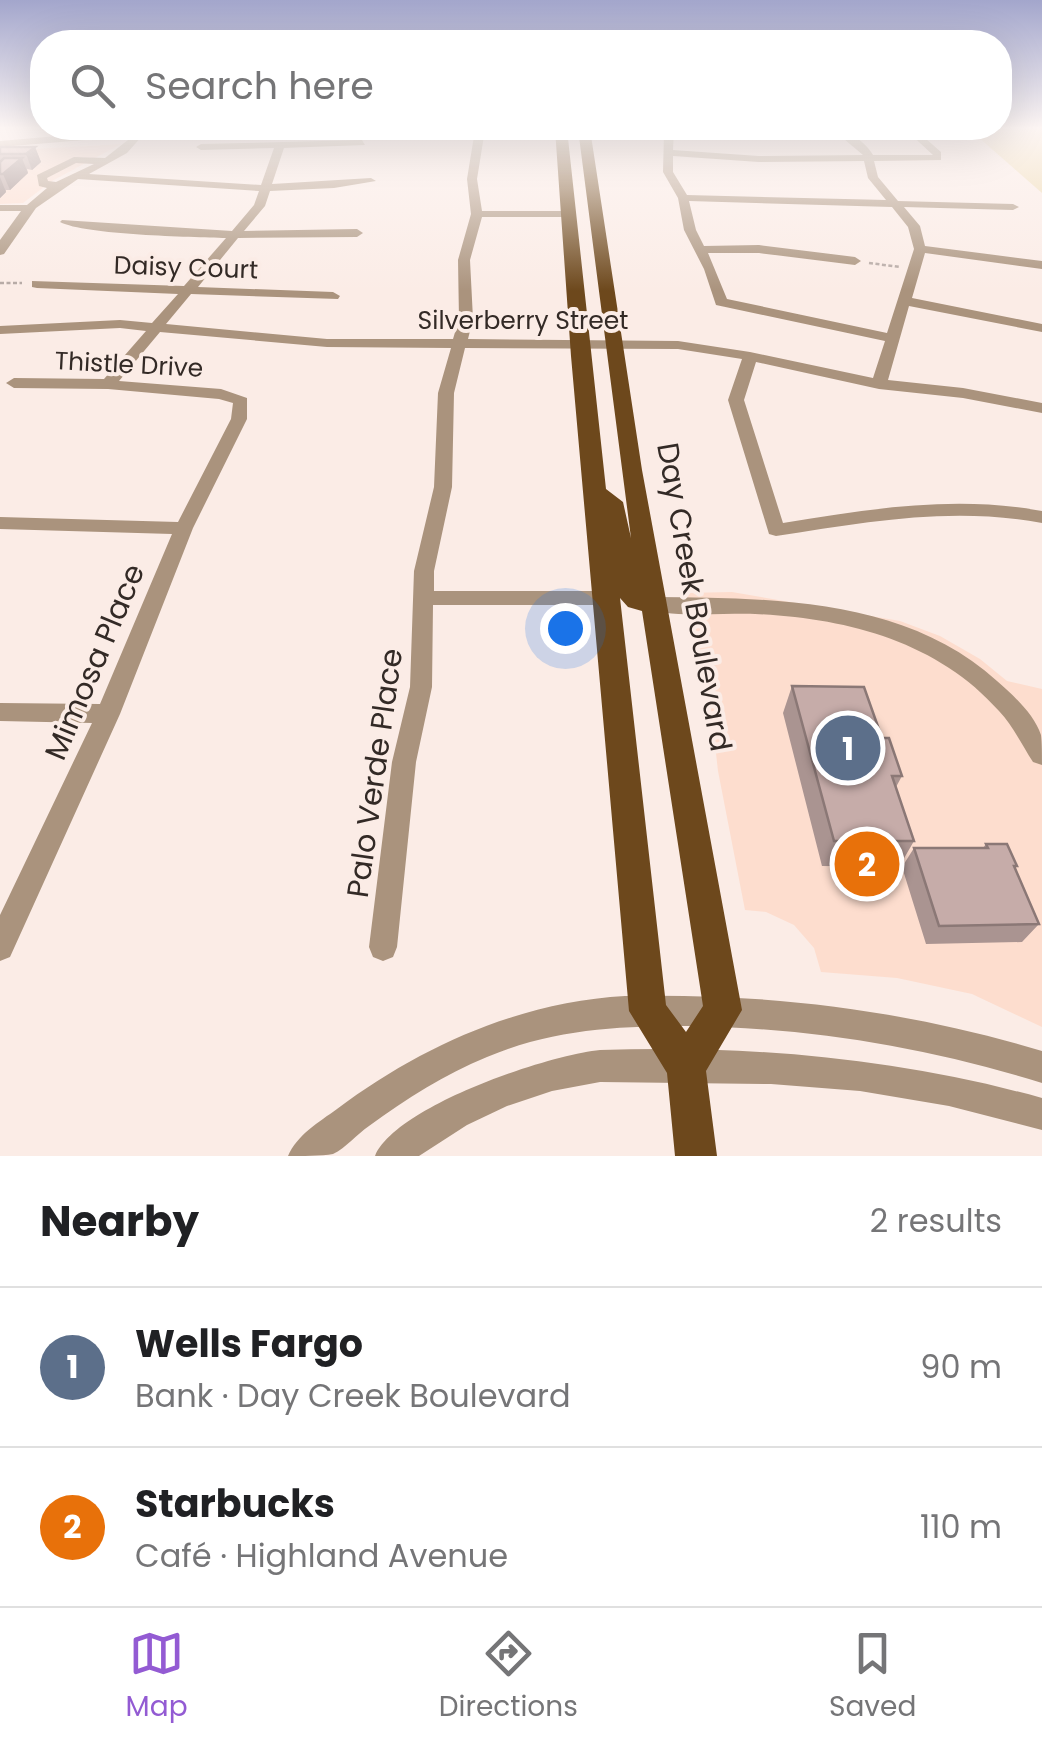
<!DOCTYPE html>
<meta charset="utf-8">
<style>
:root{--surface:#fff;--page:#f2f2f2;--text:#202124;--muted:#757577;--line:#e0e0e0;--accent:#935bd3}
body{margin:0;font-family:Poppins,sans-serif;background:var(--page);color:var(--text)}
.you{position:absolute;left:565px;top:628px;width:35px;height:35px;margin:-25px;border:8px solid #fff;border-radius:50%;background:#1a73e8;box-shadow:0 0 0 15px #1a73e833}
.badge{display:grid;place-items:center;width:65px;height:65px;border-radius:50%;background:var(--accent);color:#fff;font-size:32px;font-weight:700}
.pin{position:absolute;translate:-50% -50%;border:5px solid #fff;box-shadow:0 2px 10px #0006}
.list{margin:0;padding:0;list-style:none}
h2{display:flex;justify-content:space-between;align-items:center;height:130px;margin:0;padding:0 40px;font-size:42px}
h2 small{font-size:32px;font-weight:400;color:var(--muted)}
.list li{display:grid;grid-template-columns:65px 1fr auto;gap:30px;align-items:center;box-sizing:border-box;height:160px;padding:0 40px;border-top:2px solid var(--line)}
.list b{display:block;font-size:38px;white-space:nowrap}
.list p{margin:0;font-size:32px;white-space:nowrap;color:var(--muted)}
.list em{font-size:32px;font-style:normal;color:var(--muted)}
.icon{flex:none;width:55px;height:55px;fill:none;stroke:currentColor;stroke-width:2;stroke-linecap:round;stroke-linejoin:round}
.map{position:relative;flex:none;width:1042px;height:1156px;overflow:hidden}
.search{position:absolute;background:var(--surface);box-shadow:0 10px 40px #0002;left:30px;right:30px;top:30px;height:110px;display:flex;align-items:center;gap:25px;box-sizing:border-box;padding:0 35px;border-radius:40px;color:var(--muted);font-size:38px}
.sheet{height:450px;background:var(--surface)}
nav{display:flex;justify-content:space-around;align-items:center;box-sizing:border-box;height:140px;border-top:2px solid var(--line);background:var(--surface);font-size:28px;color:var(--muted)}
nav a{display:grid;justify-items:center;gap:5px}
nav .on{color:var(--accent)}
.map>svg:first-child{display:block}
.built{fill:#fdddce}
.green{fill:#ecd8a8}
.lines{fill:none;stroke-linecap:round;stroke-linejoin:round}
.path{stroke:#b4a7a2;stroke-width:2.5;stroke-dasharray:4 2.5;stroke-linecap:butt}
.minor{fill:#aa937d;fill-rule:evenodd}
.major{fill:#6d481c;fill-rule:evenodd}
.wall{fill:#aa9491}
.shaded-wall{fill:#8b7876}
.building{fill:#c6aca9;stroke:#8b7876;stroke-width:2.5}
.labels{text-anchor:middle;stroke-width:8;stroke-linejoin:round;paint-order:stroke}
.far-street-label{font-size:25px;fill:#332a26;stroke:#fbece6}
.street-label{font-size:30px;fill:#332a26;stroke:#fbece6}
</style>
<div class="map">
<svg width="1042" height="1156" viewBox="0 0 1042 1156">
<rect width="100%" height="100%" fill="#fbece6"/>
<!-- built -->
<path class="built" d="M 121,144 L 52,181 L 23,203 L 0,204 L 0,151 Z
M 732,592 L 900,621 L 940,636 L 980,659 L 1007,681 L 1042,689 L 1042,1027 L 972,994 L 897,978 L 821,972 L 814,948 L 794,925 L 766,912 L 745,910 L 718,771 L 708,682 L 686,593 Z"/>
<!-- green -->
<path class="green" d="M 969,129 L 1042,129 L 1042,193 Z"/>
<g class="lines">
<!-- path -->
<path class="path" d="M 869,263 L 900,267
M 0,283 L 22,283"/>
<!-- minor -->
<path class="minor" d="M 138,129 L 193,129 L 143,135 L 127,153 L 89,174 L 261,185 L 274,148 L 201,150 L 196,147 L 201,144 L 362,140 L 365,145 L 284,148 L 272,184 L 371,178 L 376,181 L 334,188 L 270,191 L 265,206 L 244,231 L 357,229 L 363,233 L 357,237 L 238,238 L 198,287 L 333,292 L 340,296 L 338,299 L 191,294 L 166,324 L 327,339 L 453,339 L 459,319 L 458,260 L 471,214 L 467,179 L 474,136 L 479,133 L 484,136 L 477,179 L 482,211 L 568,211 L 574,214 L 568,217 L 482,217 L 470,260 L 473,319 L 468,339 L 678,341 L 750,352 L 873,378 L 885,341 L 716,305 L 704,269 L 684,230 L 678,198 L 663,172 L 664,131 L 674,131 L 673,150 L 759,156 L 863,155 L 832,129 C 847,129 866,142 873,155 L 933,155 L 908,132 L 916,130 L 941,152 L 941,160 L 874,161 L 878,177 L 898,201 L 1013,204 L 1019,207 L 1013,210 L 904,207 L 920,226 L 925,246 L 1042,261 L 1042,269 L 925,253 L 912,298 L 1042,324 L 1042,332 L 909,306 L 888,380 L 963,388 L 1042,403 L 1042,413 L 963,398 L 879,389 L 756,362 L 744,400 L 783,523 C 870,509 954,495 1042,511 L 1042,523 C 952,506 866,522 776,536 L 769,534 L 728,400 L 742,359 L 678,349 L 465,348 L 454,393 L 452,487 L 434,571 L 434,591 L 607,591 L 617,598 L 607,605 L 433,605 L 432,687 L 416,762 L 397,947 L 393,957 L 383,961 L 373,957 L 369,947 L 392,762 L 410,687 L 414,571 L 434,487 L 438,393 L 451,348 L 327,347 L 160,332 L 119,381 L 221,389 L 247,398 L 247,419 L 193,528 L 120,714 L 10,957 L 0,961 L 0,915 L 92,723 L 0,721 L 0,703 L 100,704 L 172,534 L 0,529 L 0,517 L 178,522 L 231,419 L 233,403 L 219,399 L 108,389 L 14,388 L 6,383 L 14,378 L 104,379 L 146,331 L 120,328 L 0,334 L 0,326 L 120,320 L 152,323 L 178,294 L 37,288 L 32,287 L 32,281 L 184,286 L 226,238 C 192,237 85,235 60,222 L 62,220 L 232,231 L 254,205 L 259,191 L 78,179 L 36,208 L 4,254 L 0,255 L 0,240 L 21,211 L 0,211 L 0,205 L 27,205 L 47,188 L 39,186 L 37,175 L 74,157 L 105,158 L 133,136 L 0,147 L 0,141 ZM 673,156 L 759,162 L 864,161 L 868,178 L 886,200 L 687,195 L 673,172 ZM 76,163 L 94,164 L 56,182 L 48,181 L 47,178 ZM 689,201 L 892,207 L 908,227 L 914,249 L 887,333 L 727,299 L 708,253 L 759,253 L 855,265 L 861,261 L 855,257 L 759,245 L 704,246 L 696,230 Z
M 654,597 C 771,598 906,598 997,681 C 1013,695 1034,714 1041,735 C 1042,743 1042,756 1042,765 L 1033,762 C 1022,745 1013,726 999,711 C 937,641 845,618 755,614 C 723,613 676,618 647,609 L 644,604 Z
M 625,996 C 769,993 905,1010 1042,1051 L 1042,1083 C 926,1047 811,1028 689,1026 C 619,1026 553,1029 487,1057 C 445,1074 406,1099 369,1126 C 357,1134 346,1148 333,1154 C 322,1156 301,1156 288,1156 C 297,1135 319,1122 337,1109 C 421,1046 520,1002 625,996 Z
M 600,1050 C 750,1045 897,1058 1042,1098 L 1042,1130 L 949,1106 L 860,1091 L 771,1084 L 600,1082 L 552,1091 L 507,1106 L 467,1125 L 419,1156 L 375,1156 C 396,1106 548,1055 600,1050 Z"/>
<!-- major -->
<path class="major" d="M 555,129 L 567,129 L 606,489 L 623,502 L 631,538 L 578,129 L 590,129 L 642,470 L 742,1010 L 706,1071 L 717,1156 L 675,1156 L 667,1073 L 629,1011 L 571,356 ZM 620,598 L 628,607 L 642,611 L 703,1006 L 686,1032 L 666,1005 Z"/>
</g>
<!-- wall -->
<path class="wall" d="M 0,147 L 35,147 L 41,162 L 32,170 L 27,169 L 28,173 L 10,190 L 6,190 L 6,192 L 0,198 Z
M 792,686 L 882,738 L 902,776 L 896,787 L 914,841 L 899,867 L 822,866 L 783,713 Z
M 986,844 L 1017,866 L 1015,869 L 1039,924 L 1022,942 L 926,944 L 902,867 L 914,848 L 983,848 Z"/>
<!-- shaded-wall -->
<path class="shaded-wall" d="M 35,147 L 41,162 L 32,170 L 26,154 Z
M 22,158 L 28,173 L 10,190 L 3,174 Z
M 0,177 L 6,192 L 0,198 Z"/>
<!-- building -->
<path class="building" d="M 0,147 L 35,147 L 26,154 L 0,154 Z
M 4,158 L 22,158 L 3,174 L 0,174 L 0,162 Z
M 792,686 L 864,687 L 882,738 L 889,738 L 902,776 L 892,776 L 914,841 L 834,841 Z
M 986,844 L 1007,844 L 1017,866 L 1014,866 L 1039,924 L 939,926 L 914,848 L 988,848 Z"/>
<!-- sky -->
<linearGradient id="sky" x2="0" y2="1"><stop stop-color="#a3a6cc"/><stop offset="0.44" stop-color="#fdf6f4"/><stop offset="1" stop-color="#fdf6f4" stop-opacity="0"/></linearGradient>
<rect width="1042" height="291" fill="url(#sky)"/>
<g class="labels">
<!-- far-street labels -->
<g class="far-street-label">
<text transform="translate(186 267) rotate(2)" y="9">Daisy Court</text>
<text x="523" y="329">Silverberry Street</text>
<text transform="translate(129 364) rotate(3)" y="9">Thistle Drive</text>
</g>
<!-- street labels -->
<g class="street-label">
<text transform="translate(694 597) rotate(80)" y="10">Day Creek Boulevard</text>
<text transform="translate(95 662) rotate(-67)" y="10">Mimosa Place</text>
<text transform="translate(375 773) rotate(-82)" y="10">Palo Verde Place</text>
</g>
</g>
</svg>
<div class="you"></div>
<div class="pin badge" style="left:848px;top:748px;background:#5c6f8a">1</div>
<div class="pin badge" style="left:867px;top:864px;background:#e8710a">2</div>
<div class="search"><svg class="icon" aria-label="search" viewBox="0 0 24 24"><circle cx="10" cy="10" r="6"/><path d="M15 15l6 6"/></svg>Search here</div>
</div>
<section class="sheet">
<h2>Nearby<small>2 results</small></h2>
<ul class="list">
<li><span class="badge" style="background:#5c6f8a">1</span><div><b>Wells Fargo</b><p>Bank · Day Creek Boulevard</p></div><em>90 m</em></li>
<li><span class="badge" style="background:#e8710a">2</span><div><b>Starbucks</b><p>Café · Highland Avenue</p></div><em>110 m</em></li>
</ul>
</section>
<nav>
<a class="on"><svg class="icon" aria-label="map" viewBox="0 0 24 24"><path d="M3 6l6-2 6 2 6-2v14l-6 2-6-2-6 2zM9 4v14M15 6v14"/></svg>Map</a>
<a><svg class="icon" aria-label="directions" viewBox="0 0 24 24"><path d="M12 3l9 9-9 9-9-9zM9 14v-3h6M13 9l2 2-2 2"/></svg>Directions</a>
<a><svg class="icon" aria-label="saved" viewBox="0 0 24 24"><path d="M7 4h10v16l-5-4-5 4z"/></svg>Saved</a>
</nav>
